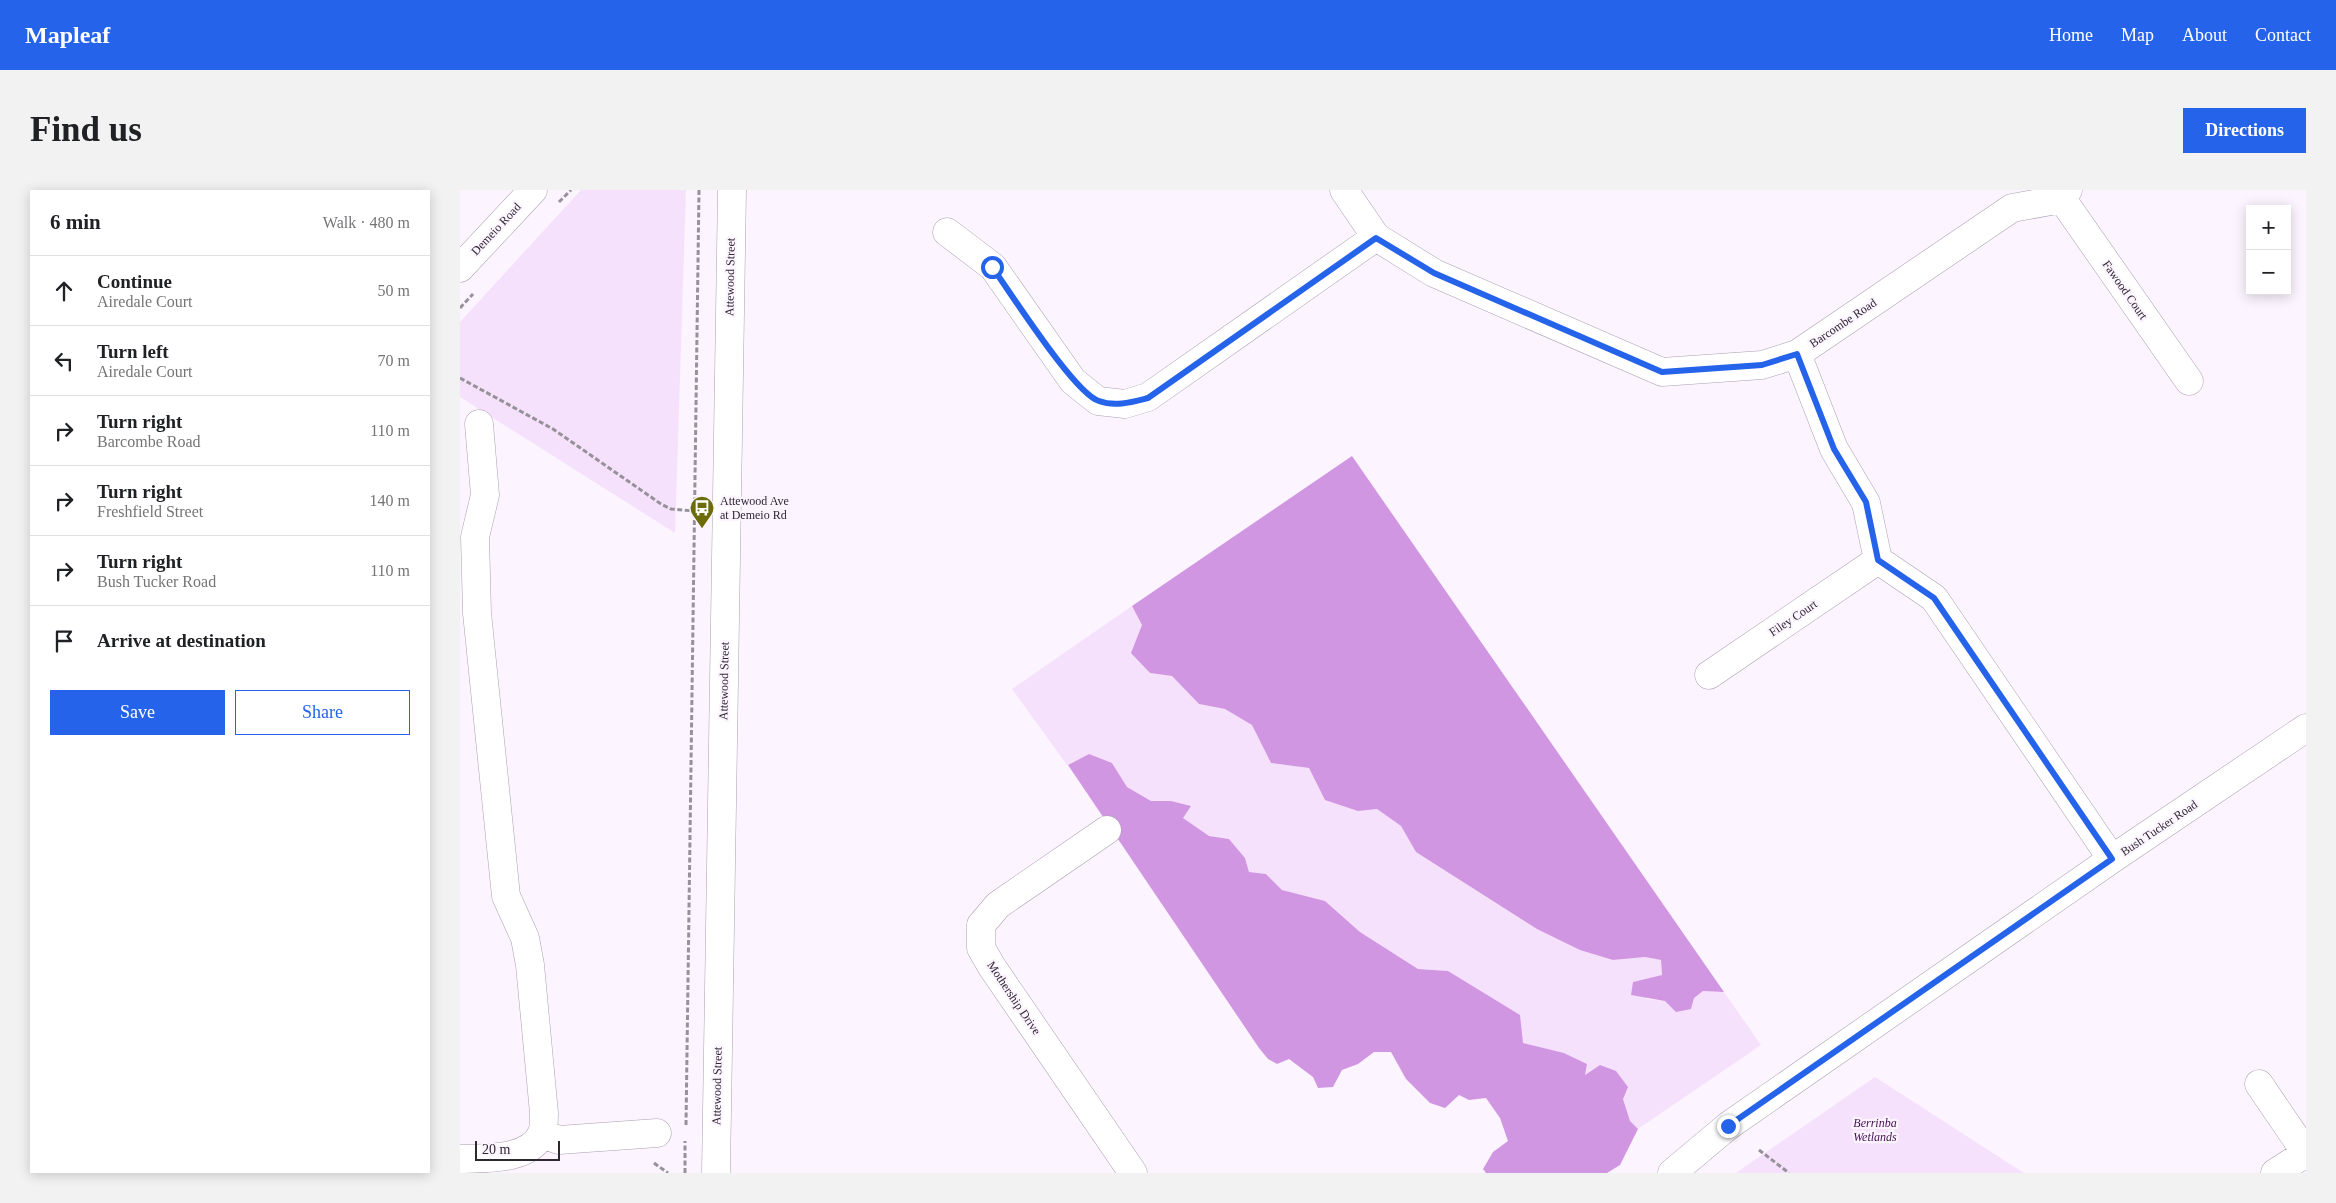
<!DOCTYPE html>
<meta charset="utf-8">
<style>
:root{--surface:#fff;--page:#f2f2f2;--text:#202124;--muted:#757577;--line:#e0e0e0;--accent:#2563eb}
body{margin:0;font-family:Georgia,serif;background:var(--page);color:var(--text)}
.controls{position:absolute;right:15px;top:15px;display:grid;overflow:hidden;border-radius:0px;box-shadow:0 2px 12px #0003}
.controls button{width:45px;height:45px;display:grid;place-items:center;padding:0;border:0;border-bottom:1px solid var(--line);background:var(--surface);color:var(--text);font:25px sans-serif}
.scale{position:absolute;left:15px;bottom:12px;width:85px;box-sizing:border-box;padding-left:5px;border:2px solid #2d282f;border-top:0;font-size:14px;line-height:18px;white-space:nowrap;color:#2d282f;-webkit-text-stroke:4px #fcf4ff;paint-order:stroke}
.stop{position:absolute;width:15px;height:15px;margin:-11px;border:4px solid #2563eb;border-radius:50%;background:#fff}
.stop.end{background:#2563eb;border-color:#fff;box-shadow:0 1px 5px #0008}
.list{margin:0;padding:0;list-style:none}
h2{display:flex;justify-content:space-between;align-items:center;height:65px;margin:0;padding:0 20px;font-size:21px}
h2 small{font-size:16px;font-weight:400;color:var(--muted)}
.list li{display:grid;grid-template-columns:32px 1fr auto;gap:15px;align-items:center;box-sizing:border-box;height:70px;padding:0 20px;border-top:1px solid var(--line)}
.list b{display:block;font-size:19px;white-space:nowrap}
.list p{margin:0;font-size:16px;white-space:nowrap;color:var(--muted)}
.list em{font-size:16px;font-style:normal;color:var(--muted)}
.actions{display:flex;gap:10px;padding:15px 20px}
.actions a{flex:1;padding:11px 0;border:1px solid var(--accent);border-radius:0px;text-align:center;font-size:18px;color:var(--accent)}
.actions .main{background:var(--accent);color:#fff}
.icon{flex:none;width:28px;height:28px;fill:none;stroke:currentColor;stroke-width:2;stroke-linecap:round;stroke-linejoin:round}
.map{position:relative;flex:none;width:1846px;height:983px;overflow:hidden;border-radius:0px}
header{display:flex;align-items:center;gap:30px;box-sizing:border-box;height:70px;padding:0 25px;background:var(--accent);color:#fff}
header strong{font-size:24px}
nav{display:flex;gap:28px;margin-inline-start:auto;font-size:18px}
.intro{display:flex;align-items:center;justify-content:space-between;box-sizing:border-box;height:120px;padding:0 30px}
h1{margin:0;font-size:35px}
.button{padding:12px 22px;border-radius:0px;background:var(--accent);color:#fff;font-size:18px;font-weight:700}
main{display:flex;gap:30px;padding:0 30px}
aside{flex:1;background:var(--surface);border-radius:0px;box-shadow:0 2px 12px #0003}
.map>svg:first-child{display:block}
.green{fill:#f6e1fc}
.forest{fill:#d196e2}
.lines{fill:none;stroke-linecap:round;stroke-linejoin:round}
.minor-casing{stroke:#ac9fb0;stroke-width:29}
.path{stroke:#97919a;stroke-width:3;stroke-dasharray:5 2.5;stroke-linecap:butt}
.minor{stroke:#fff;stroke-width:28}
.route{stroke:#2563eb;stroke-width:6}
.labels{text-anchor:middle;stroke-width:4.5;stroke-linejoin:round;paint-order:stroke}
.street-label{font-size:12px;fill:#2d282f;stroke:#fcf4ff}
.poi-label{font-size:12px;fill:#2d282f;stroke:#fcf4ff;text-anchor:start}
.park-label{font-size:12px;font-style:italic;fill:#450e52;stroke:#fcf4ff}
</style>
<header>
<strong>Mapleaf</strong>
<nav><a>Home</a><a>Map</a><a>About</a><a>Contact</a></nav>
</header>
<div class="intro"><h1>Find us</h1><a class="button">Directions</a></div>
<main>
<aside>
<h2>6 min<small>Walk · 480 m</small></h2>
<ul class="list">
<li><svg class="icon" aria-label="ahead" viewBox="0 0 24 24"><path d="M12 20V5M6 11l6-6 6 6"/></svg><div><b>Continue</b><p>Airedale Court</p></div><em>50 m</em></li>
<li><svg class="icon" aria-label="left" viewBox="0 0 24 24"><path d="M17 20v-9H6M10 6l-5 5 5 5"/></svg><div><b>Turn left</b><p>Airedale Court</p></div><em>70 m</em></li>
<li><svg class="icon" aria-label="right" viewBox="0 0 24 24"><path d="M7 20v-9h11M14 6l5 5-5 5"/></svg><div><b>Turn right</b><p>Barcombe Road</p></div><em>110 m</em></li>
<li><svg class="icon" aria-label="right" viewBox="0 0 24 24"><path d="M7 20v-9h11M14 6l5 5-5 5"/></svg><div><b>Turn right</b><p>Freshfield Street</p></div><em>140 m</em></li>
<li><svg class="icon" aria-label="right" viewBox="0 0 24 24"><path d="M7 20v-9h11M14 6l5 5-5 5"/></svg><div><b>Turn right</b><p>Bush Tucker Road</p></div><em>110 m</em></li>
<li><svg class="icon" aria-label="arrive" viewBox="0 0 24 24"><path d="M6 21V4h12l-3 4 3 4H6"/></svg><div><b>Arrive at destination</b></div></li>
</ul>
<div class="actions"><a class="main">Save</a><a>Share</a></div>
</aside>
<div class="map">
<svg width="1846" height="983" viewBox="0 0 1846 983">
<rect width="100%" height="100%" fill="#fcf4ff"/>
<!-- green -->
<path class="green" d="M 121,0 L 226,0 L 215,343 L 0,207 L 0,132 Z
M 672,416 L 682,435 L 690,483 L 712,486 L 739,514 L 765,519 L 793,535 L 811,573 L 849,578 L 898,621 L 917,619 L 941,636 L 956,662 L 1153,770 L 1185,767 L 1201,770 L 1202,785 L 1173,792 L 1187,809 C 1205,811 1228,814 1243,801 L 1264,802 L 1301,855 L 1178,939 L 1170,931 L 1163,909 L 1124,885 L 1127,874 L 1104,863 L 1062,853 L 988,781 L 958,779 L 900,742 L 865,711 L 822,700 L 806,684 L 789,682 L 785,668 L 769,649 L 749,646 L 722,628 L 730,616 L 711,611 L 691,611 L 667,597 L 652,573 L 629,564 L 607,575 L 552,499 Z
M 1415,887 L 1564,983 L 1276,983 Z"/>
<!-- forest -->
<path class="forest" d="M 892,266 L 1264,802 L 1243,801 L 1234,808 L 1231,819 L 1216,822 L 1205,811 L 1171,805 L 1173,792 L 1202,785 L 1201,770 L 1185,767 L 1153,770 L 1120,760 L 1077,739 L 956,662 L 941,636 L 917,619 L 898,621 L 865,610 L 849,578 L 811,573 L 792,535 L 765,519 L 739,514 L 712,486 L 690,483 L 671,463 L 682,435 L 672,416 Z
M 629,564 L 652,573 L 667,597 L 691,611 L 711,611 L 731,616 L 723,628 L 749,646 L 769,649 L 785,668 L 789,682 L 806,684 L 822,700 L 865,711 L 900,742 L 958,779 L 988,781 L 1060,825 L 1063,853 L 1104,863 L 1127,874 L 1125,885 L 1140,875 L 1156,881 L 1168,897 L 1163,909 L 1170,931 L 1178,939 L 1160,975 L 1147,983 L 1026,983 L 1023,979 L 1033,962 L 1048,951 L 1040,928 L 1026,908 L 1009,910 L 999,905 L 985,918 L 970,913 L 946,889 L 931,862 L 914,862 L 898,874 L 882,880 L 873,897 L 858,898 L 853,887 L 829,869 L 817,874 L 808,869 L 799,858 L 608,575 Z"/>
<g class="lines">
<defs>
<path id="minor" d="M 884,0 L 916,47 L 974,83 L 1202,182 L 1302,175 L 1337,164 L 1552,18 L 1602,9 L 1608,0
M 1602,9 L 1729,191
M 487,42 L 533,77 L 613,191 L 638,211 L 665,214 L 688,207 L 916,47
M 0,78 L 73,0
M 1337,164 L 1374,259 L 1406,313 L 1418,370 L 1474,408 L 1652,669
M 1249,485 L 1418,370
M 647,640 L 538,715 L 521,735 L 521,758 L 532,777 L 673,983
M 1799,894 L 1846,963
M 82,944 L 99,950 L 197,943
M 0,969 C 25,968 70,971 82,943 C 84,938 84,929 84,923 L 70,775 L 65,748 L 46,706 L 17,423 L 15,347 L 25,305 L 19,234
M 256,983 L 272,0
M 1212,983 L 1268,936 L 1652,669 L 1846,538
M 1815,983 L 1846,963"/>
</defs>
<!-- minor casing -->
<use href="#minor" class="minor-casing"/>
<!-- path -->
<path class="path" d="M 99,12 L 111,0
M 0,118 L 13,104
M 0,188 L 93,239 L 201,314 L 211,319 L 234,321
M 226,935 L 239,0
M 1299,960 L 1329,983
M 194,973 L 208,983
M 225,983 L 225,951"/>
<!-- minor -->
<use href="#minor" class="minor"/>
</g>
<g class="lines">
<!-- route -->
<path class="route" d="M 532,77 C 551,103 614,203 639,211 C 655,217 672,212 688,208 L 916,48 L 974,83 L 1202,182 L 1302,175 L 1337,164 L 1374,259 L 1406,312 L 1418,370 L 1474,408 L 1652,669 L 1268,936"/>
</g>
<!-- icons -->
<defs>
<symbol id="bus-pin" viewBox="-11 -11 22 30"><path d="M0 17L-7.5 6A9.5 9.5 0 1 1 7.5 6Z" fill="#6d6c0a" stroke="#fcf4ff"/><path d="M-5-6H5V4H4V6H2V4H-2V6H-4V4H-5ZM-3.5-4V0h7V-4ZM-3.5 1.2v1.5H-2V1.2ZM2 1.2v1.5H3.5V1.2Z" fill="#fff"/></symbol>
</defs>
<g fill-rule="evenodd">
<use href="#bus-pin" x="228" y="304" width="28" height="38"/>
</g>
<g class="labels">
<!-- street labels -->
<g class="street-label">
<text transform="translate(36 39) rotate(-47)" y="4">Demeio Road</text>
<text transform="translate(270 87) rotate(-89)" y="4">Attewood Street</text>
<text transform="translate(1665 100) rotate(55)" y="4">Fawood Court</text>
<text transform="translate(1383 133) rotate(-34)" y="4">Barcombe Road</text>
<text transform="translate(1333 428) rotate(-34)" y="4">Filey Court</text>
<text transform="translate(264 491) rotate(-89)" y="4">Attewood Street</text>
<text transform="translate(1699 638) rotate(-34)" y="4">Bush Tucker Road</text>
<text transform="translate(554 808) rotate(56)" y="4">Mothership Drive</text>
<text transform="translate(257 896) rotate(-89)" y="4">Attewood Street</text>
</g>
<!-- poi labels -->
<g class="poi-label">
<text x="260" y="315">Attewood Ave<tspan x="260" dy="14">at Demeio Rd</tspan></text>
</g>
<!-- park labels -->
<g class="park-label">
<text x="1415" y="937">Berrinba<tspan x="1415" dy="14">Wetlands</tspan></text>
</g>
</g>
</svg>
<div class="controls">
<button>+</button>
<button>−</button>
</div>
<div class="scale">20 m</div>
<div class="stop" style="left:532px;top:77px"></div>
<div class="stop end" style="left:1268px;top:936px"></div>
</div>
</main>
